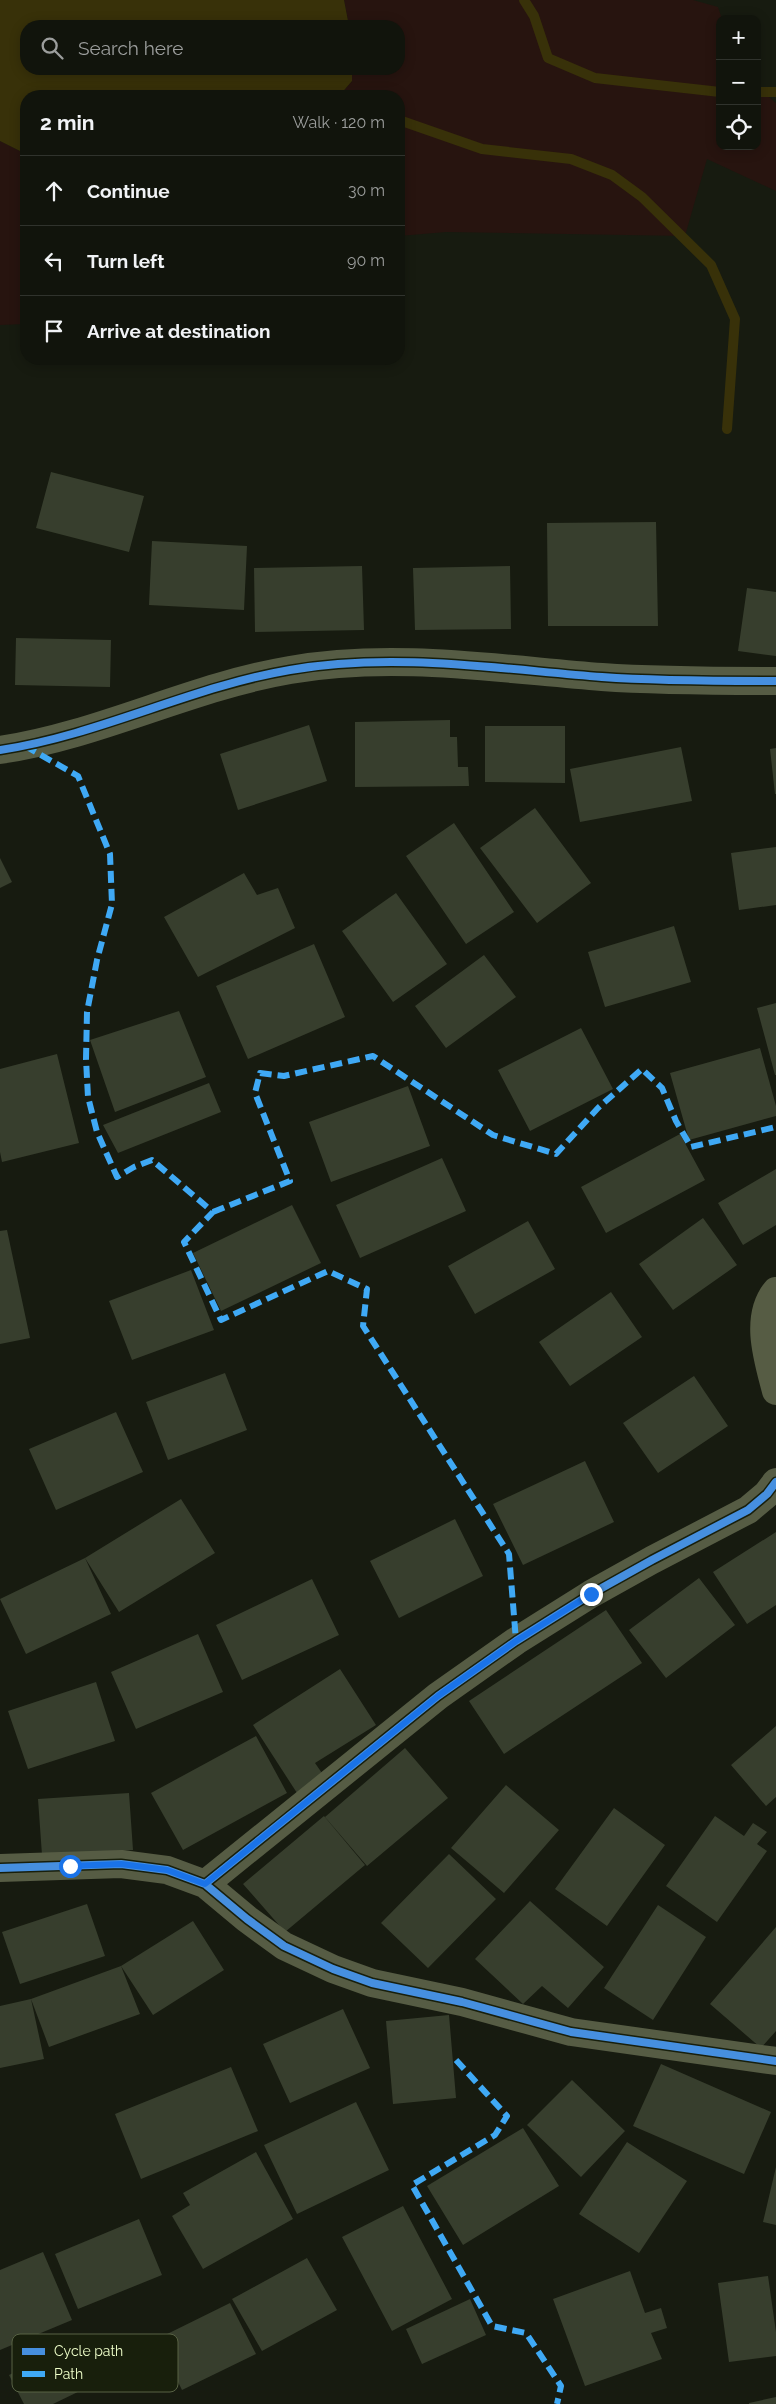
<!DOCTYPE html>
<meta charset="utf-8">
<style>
:root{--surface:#11140c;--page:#1a1d15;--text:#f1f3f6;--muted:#9c9e9d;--line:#30332d}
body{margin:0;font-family:Raleway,sans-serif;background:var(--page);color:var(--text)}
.controls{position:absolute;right:15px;top:15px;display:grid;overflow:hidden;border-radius:10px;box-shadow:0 2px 12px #0003}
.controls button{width:45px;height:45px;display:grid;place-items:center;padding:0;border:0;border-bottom:1px solid var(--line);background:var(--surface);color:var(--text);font:25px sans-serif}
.stop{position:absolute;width:15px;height:15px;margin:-11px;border:4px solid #1a73e8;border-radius:50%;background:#fff}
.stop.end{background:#1a73e8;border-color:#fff;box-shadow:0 1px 5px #0008}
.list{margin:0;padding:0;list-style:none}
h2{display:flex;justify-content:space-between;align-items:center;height:65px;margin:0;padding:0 20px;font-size:21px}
h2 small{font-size:16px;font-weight:400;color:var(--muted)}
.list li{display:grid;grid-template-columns:32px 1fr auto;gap:15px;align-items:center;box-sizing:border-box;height:70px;padding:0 20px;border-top:1px solid var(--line)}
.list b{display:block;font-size:19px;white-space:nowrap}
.list em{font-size:16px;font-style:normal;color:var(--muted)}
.icon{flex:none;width:28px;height:28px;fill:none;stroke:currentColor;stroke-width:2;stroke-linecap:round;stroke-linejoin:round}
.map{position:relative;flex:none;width:776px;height:2404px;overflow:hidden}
.search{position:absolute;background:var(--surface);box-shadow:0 2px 12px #0003;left:20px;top:20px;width:385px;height:55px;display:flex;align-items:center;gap:12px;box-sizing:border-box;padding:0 18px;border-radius:20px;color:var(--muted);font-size:19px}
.panel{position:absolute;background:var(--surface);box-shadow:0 2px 12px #0003;left:20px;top:90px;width:385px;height:275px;border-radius:20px}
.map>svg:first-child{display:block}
.green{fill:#27140f}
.water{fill:#383109}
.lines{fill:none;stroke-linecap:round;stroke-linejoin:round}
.stream{stroke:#383109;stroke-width:10}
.building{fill:#373e2d}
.street{stroke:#565c44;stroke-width:28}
.quiet{stroke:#3fa9f5;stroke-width:6;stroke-dasharray:12 6;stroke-linecap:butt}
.cycleway-casing{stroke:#181f0c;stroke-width:11}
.cycleway{stroke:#468fdf;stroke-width:8}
.route{stroke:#1a73e8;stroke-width:6}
.key{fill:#181f0c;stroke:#586245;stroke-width:1}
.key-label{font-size:14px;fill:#efffca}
</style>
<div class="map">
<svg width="776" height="2404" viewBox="0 0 776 2404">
<rect width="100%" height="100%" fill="#171b10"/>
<!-- green -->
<path class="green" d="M 344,0 L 693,0 L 718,7 L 722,19 L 720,19 L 720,146 L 757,146 L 757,87 L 776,103 L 776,191 L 707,159 L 685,236 L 446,232 L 399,236 L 399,96 L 339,96 L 352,81 L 352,69 L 399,69 L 399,26 L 349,26 Z
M 0,141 L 26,154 L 26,324 L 0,325 Z"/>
<!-- water -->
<path class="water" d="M 0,0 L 344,0 L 349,26 L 26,26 L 26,69 L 352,69 L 352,81 L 339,96 L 26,96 L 26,154 L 0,141 Z"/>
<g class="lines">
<!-- stream -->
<path class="stream" d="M 524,0 L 534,16 L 548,58 L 595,78 L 720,92
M 757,92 L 776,92
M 399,120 L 482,149 L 571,159 L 612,175 L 642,197 L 711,265 L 735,319 L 727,429"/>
</g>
<!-- building -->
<path class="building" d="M 51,472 L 144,496 L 129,552 L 36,528 Z
M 656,522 L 658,626 L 548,626 L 547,523 Z
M 152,541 L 247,546 L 244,610 L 149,605 Z
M 362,566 L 364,630 L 255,632 L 254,568 Z
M 510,566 L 511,629 L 415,630 L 413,568 Z
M 747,588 L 776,592 L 776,656 L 738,651 Z
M 16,638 L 111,640 L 110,687 L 15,685 Z
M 450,720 L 450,737 L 457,737 L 458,767 L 468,767 L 469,786 L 355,787 L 355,722 Z
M 309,725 L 327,781 L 238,810 L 220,754 Z
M 485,726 L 565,726 L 565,783 L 485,782 Z
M 681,747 L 692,801 L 580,822 L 570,769 Z
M 776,748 L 776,794 L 775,794 L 770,749 Z
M 535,808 L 591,883 L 537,923 L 480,848 Z
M 454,823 L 514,912 L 466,944 L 406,856 Z
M 776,847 L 776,905 L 739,910 L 731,853 Z
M 0,858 L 12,882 L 0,888 Z
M 244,873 L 257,895 L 278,888 L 295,928 L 198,977 L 164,917 Z
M 396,893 L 447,964 L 393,1002 L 342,931 Z
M 674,926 L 691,982 L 605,1007 L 588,952 Z
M 314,944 L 345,1017 L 248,1059 L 216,986 Z
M 484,955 L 516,997 L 446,1048 L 415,1006 Z
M 776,1003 L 776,1075 L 775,1075 L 757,1008 Z
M 179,1011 L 206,1077 L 115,1112 L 90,1040 Z
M 581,1028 L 613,1089 L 530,1131 L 498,1070 Z
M 760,1048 L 776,1106 L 776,1116 L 689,1140 L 670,1073 Z
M 57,1054 L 79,1143 L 2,1162 L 0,1152 L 0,1069 Z
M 209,1083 L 221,1112 L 118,1153 L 103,1125 Z
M 408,1086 L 430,1146 L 331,1182 L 309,1122 Z
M 680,1134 L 705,1180 L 606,1233 L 581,1187 Z
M 442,1158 L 466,1211 L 360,1258 L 336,1205 Z
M 776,1169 L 776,1225 L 743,1245 L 718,1203 Z
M 292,1205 L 321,1263 L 221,1311 L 193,1253 Z
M 703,1218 L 737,1265 L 673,1310 L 639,1264 Z
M 528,1221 L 555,1269 L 475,1314 L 448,1266 Z
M 7,1230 L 30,1338 L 0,1344 L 0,1231 Z
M 191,1270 L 214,1330 L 132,1360 L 109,1301 Z
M 611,1292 L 642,1337 L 570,1386 L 539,1342 Z
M 225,1373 L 247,1430 L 168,1460 L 146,1402 Z
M 694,1376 L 728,1426 L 658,1473 L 623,1423 Z
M 116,1412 L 143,1472 L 56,1510 L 29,1449 Z
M 585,1461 L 614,1522 L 523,1565 L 493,1504 Z
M 181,1499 L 215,1553 L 119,1612 L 85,1558 Z
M 455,1519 L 483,1576 L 399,1618 L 370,1561 Z
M 776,1532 L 776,1605 L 747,1624 L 713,1572 Z
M 85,1558 L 111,1614 L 26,1654 L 0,1599 Z
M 699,1578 L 735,1625 L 666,1678 L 629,1630 Z
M 312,1579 L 339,1635 L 242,1680 L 216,1625 Z
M 606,1610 L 642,1663 L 504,1754 L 469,1701 Z
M 198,1634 L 223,1692 L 136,1729 L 111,1672 Z
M 340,1669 L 376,1725 L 315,1763 L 324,1776 L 297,1793 L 253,1725 Z
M 96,1682 L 115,1741 L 28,1769 L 8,1711 Z
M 776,1726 L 776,1797 L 766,1806 L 731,1765 Z
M 256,1736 L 287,1793 L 183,1850 L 151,1793 Z
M 405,1748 L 448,1798 L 367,1866 L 325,1817 Z
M 506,1785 L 559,1830 L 504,1893 L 451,1848 Z
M 129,1793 L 133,1850 L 42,1855 L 38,1799 Z
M 614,1808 L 665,1845 L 607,1926 L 555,1889 Z
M 324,1816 L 365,1865 L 285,1932 L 243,1884 Z
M 715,1816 L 744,1836 L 753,1823 L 767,1832 L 757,1844 L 767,1851 L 717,1922 L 666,1886 Z
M 449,1854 L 496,1899 L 428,1968 L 381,1923 Z
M 530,1901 L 604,1967 L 568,2008 L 542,1986 L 523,2004 L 475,1959 Z
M 87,1904 L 105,1956 L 20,1984 L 2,1932 Z
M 658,1905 L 706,1937 L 653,2020 L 604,1988 Z
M 193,1921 L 224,1970 L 153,2015 L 121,1966 Z
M 776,1927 L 776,2031 L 761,2048 L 710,2004 Z
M 121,1966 L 140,2014 L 49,2047 L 31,1999 Z
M 31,1999 L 44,2059 L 0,2068 L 0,2006 Z
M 343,2009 L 370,2068 L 290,2103 L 263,2044 Z
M 449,2015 L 456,2098 L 393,2104 L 386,2021 Z
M 661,2064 L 771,2112 L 744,2174 L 633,2126 Z
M 231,2067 L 258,2131 L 141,2179 L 115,2114 Z
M 572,2080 L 625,2131 L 581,2177 L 527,2125 Z
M 356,2102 L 389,2170 L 297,2214 L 264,2145 Z
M 523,2128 L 559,2186 L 463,2245 L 427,2186 Z
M 627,2142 L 687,2181 L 639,2253 L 579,2214 Z
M 256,2152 L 293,2219 L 203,2269 L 172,2216 L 190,2205 L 183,2193 Z
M 776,2167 L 776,2225 L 763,2222 Z
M 403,2206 L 452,2299 L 392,2331 L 342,2237 Z
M 139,2219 L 162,2275 L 78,2309 L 55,2254 Z
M 43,2252 L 72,2320 L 0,2350 L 0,2270 Z
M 307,2258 L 337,2310 L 262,2351 L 232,2299 Z
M 630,2271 L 645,2313 L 661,2308 L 667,2328 L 651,2333 L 662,2359 L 585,2386 L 553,2299 Z
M 768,2276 L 776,2332 L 776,2356 L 729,2362 L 718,2283 Z
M 470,2299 L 486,2335 L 422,2364 L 406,2329 Z
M 230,2303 L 256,2354 L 182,2390 L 157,2339 Z
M 64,2348 L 84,2389 L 53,2404 L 24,2404 L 9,2375 Z
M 776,2397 L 776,2404 L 749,2404 L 749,2403 Z"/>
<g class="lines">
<!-- street -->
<path class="street" d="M 0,750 C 100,735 190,687 290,670 C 393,652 498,669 602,677 C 659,681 718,681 776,681
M 776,1291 C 754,1318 768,1360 776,1391
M 0,1868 L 121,1864 L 167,1870 L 205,1884 L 247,1919 L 284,1946 L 333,1969 L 372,1983 L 462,2002 L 571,2032 L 776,2061
M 205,1884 L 438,1696 L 516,1641 L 591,1594 L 652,1560 L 748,1510 L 767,1494 L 776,1482"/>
<!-- quiet -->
<path class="quiet" d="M 25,746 L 78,776 L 110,854 L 112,904 L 97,960 L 87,1012 L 86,1059 L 88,1097 L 97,1132 L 117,1177 L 134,1167 L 152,1160 L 213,1212 L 184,1242 L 221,1320 L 328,1271 L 367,1289 L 363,1326 L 509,1554 L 516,1641
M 213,1212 L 290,1181 L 255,1093 L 260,1073 L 284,1076 L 373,1056 L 493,1135 L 556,1154 L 598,1108 L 642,1069 L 662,1088 L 676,1121 L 691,1147 L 776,1127
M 456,2060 L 507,2116 L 495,2135 L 412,2185 L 492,2326 L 526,2333 L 561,2386 L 557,2404"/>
<defs>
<path id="cycleway" d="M 0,750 C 100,735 190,687 290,670 C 393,652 498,669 602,677 C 659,681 718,681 776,681
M 0,1868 L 121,1864 L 167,1870 L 205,1884 L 247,1919 L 284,1946 L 333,1969 L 372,1983 L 462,2002 L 571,2032 L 776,2061
M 205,1884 L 438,1696 L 516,1641 L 591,1594 L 652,1560 L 748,1510 L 767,1494 L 776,1482"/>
</defs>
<!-- cycleway casing -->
<use href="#cycleway" class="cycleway-casing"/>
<!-- cycleway -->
<use href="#cycleway" class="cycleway"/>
</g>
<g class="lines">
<!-- route -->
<path class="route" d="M 70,1866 L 121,1864 L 167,1870 L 205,1884 L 438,1696 L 516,1641 L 591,1594"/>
</g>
<!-- legend -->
<rect x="12" y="2334" width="166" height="58" rx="8" class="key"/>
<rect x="22" y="2348" width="23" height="7" fill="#468fdf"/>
<rect x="22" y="2371" width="23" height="6" fill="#3fa9f5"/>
<g class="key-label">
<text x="54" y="2356">Cycle path</text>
<text x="54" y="2379">Path</text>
</g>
</svg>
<div class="controls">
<button>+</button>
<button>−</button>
<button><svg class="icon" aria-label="locate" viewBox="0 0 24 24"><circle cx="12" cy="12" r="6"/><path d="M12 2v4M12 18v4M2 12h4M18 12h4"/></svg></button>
</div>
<div class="stop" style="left:70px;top:1866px"></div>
<div class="stop end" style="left:591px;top:1594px"></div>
<div class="search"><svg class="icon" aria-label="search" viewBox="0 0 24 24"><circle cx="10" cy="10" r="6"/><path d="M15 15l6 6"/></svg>Search here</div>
<section class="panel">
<h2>2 min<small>Walk · 120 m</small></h2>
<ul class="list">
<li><svg class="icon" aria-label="ahead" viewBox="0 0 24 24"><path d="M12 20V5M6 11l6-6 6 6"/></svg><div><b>Continue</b></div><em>30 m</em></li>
<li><svg class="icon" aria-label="left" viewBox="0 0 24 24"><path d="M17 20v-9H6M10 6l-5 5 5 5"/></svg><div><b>Turn left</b></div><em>90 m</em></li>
<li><svg class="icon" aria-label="arrive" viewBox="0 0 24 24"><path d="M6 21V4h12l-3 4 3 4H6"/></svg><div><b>Arrive at destination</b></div></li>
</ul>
</section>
</div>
